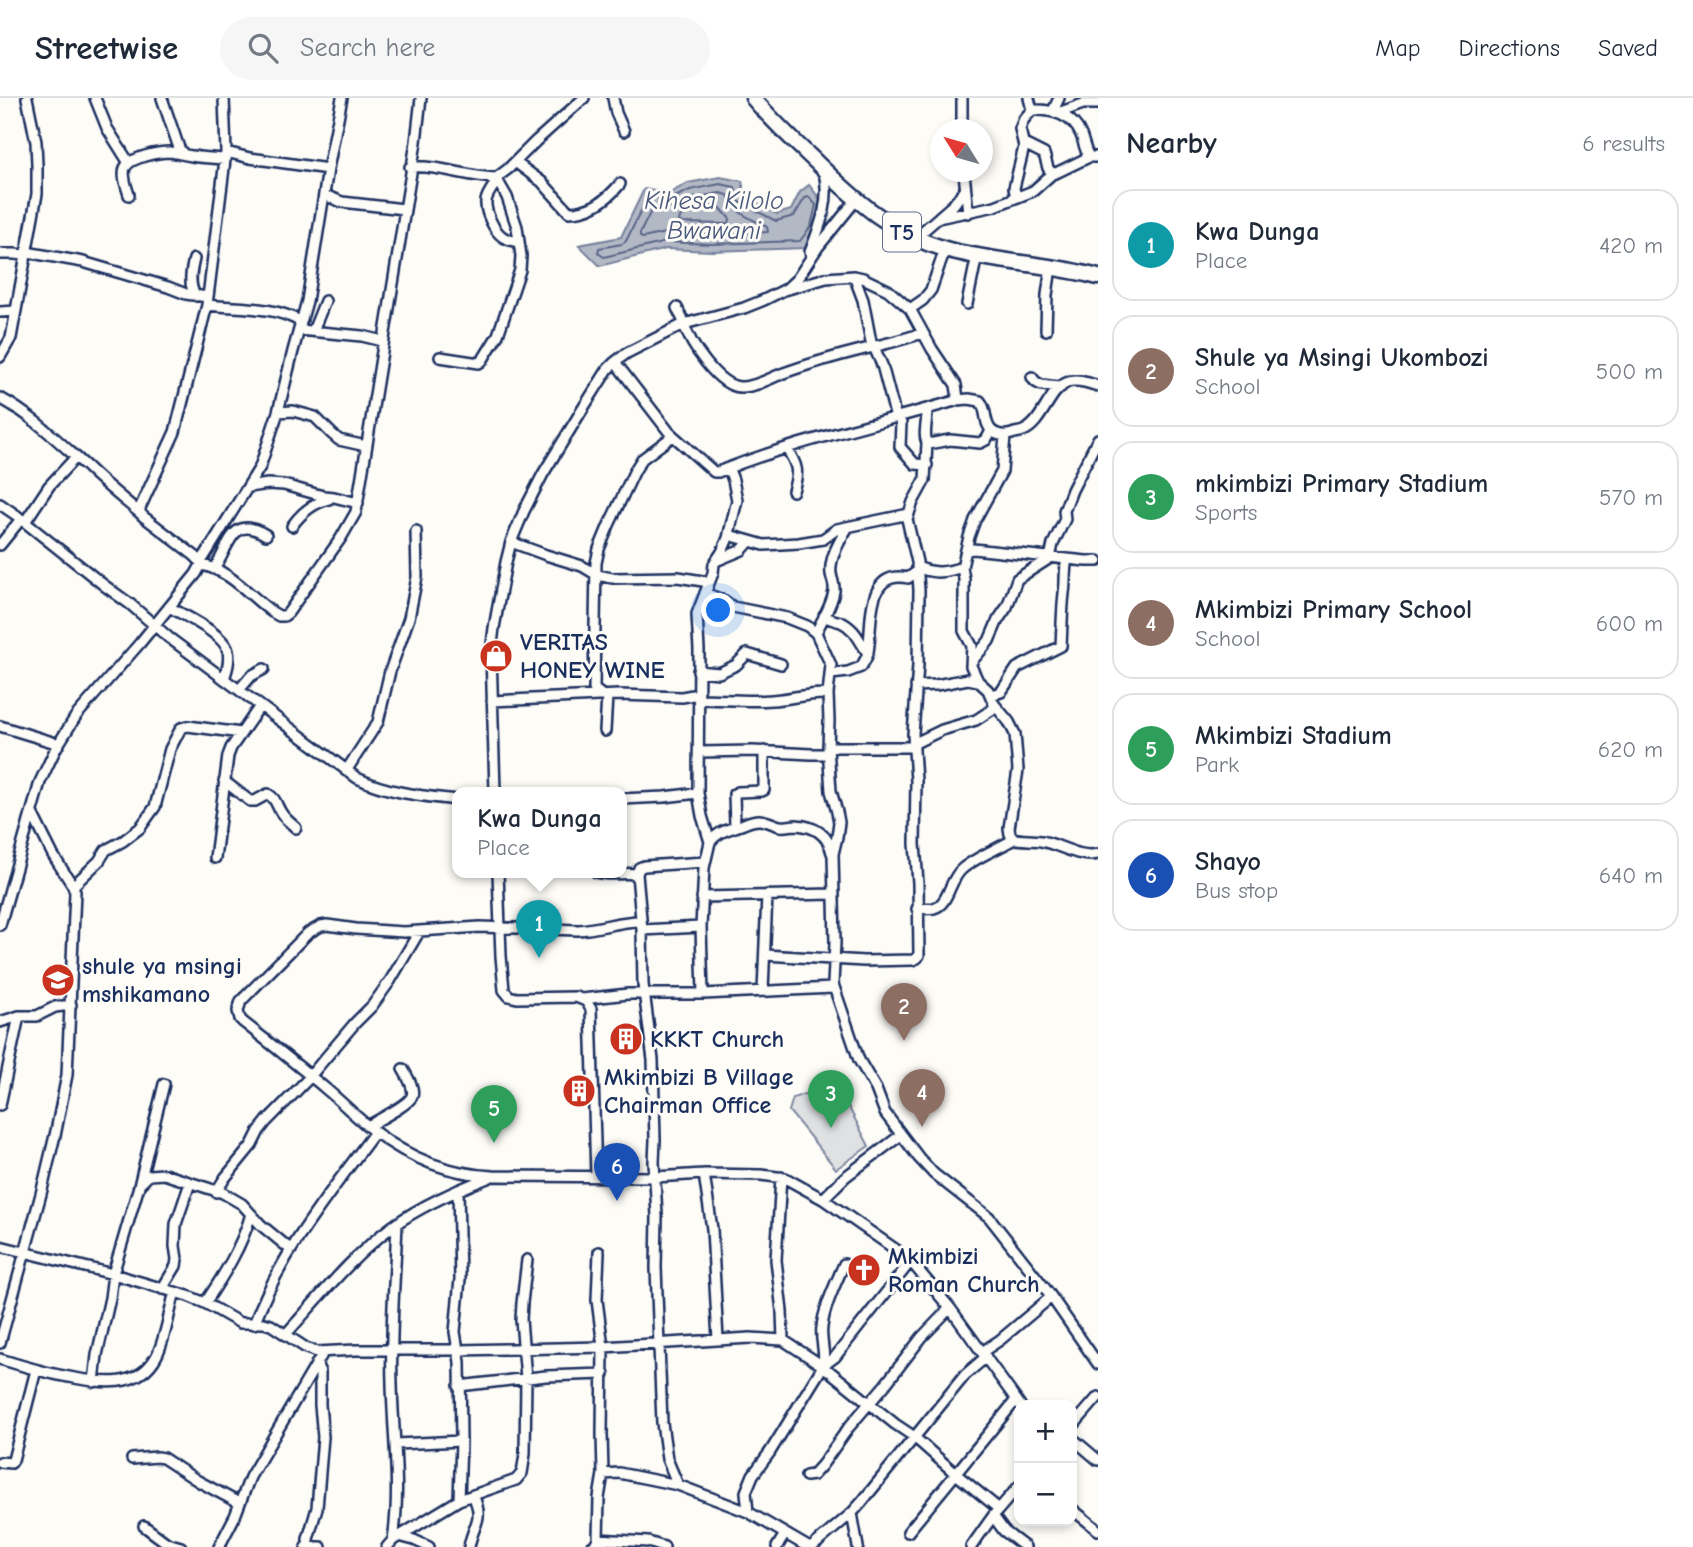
<!DOCTYPE html>
<meta charset="utf-8">
<style>
:root{--surface:#fff;--page:#f6f6f7;--text:#1f2937;--muted:#747a83;--line:#e0e1e3;--accent:#0b8043}
body{margin:0;font-family:"Comic Neue",sans-serif;background:var(--page);color:var(--text)}
.controls{position:absolute;right:21px;bottom:21px;display:grid;overflow:hidden;border-radius:14px;box-shadow:0 4px 10px #0003}
.controls button{width:63px;height:63px;display:grid;place-items:center;padding:0;border:0;border-bottom:2px solid var(--line);background:var(--surface);color:var(--text);font:35px sans-serif}
.compass{position:absolute;left:930px;top:21px;width:63px;height:63px;border-radius:50%;background:var(--surface);box-shadow:0 4px 10px #0003;rotate:307deg}
.you{position:absolute;left:719px;top:513px;width:24px;height:24px;margin:-18px;border:5px solid #fff;border-radius:50%;background:#1a73e8;box-shadow:0 0 0 10px #1a73e833}
.badge{display:grid;place-items:center;width:46px;height:46px;border-radius:50%;background:var(--accent);color:#fff;font-size:23px;font-weight:700}
.pin{position:absolute;translate:-50% -58px;filter:drop-shadow(0 2px 4px #0008)}
.pin::after{content:'';position:absolute;top:37px;width:24px;height:21px;background:inherit;clip-path:polygon(0 0,100% 0,50% 100%)}
.popup{position:absolute;left:452px;top:689px;width:175px;height:91px;box-sizing:border-box;display:grid;place-content:center;border-radius:14px;background:var(--surface);filter:drop-shadow(0 2px 5px #0005);font-size:23px;white-space:nowrap;color:var(--muted)}
.popup b{font-size:26px;color:var(--text)}
.popup::after{content:'';position:absolute;left:50%;top:100%;margin-left:-14px;border:14px solid transparent;border-top-color:var(--surface)}
.list{margin:0;padding:0;list-style:none}
h2{display:flex;justify-content:space-between;align-items:center;height:91px;margin:0;padding:0 28px;font-size:30px}
h2 small{font-size:23px;font-weight:400;color:var(--muted)}
.list li{display:grid;grid-template-columns:46px 1fr auto;gap:21px;align-items:center;box-sizing:border-box;height:112px;margin:0 14px 14px;padding:0 14px;border:2px solid var(--line);border-radius:21px}
.list b{display:block;font-size:26px;white-space:nowrap}
.list p{margin:0;font-size:23px;white-space:nowrap;color:var(--muted)}
.list em{font-size:23px;font-style:normal;color:var(--muted)}
.icon{flex:none;width:38px;height:38px;fill:none;stroke:currentColor;stroke-width:2;stroke-linecap:round;stroke-linejoin:round}
.map{position:relative;flex:none;width:1098px;height:1449px;overflow:hidden}
header{display:flex;align-items:center;gap:42px;box-sizing:border-box;height:98px;padding:0 35px;background:var(--surface);border-bottom:2px solid var(--line)}
header strong{font-size:33px}
nav{display:flex;gap:38px;margin-inline-start:auto;font-size:24px}
.search{width:490px;height:63px;background:var(--page);display:flex;align-items:center;gap:18px;box-sizing:border-box;padding:0 24px;border-radius:38px;color:var(--muted);font-size:26px}
main{display:flex}
aside{flex:1;background:var(--surface)}
.map>svg:first-child{display:block}
.green{fill:#e0e1e3;stroke:#7e88a0;stroke-width:2}
.water{fill:#b3b8c5;stroke:#76819c;stroke-width:2}
.lines{fill:none;stroke-linecap:round;stroke-linejoin:round}
.shore{stroke:#586687;stroke-width:2}
.minor-casing{stroke:#1b2f5e;stroke-width:14}
.highway-casing{stroke:#1b2f5e;stroke-width:19}
.minor{stroke:#fdfcf7;stroke-width:9}
.highway{stroke:#fdfcf7;stroke-width:14}
.labels{text-anchor:middle;stroke-width:6;stroke-linejoin:round;paint-order:stroke}
.shield{fill:#fdfcf7;stroke:#5f6c8c;stroke-width:2}
.shield-label{font-size:23px;font-weight:bold;fill:#1b2f5e}
.poi-label{font-size:24px;font-weight:bold;fill:#1b2f5e;stroke:#fdfcf7;text-anchor:start}
.water-label{font-size:26px;font-style:italic;fill:#49587d;stroke:#fdfcf7}
</style>
<header>
<strong>Streetwise</strong>
<div class="search"><svg class="icon" aria-label="search" viewBox="0 0 24 24"><circle cx="10" cy="10" r="6"/><path d="M15 15l6 6"/></svg>Search here</div>
<nav><a>Map</a><a>Directions</a><a>Saved</a></nav>
</header>
<main>
<div class="map">
<svg width="1098" height="1449" viewBox="0 0 1098 1449">
<rect width="100%" height="100%" fill="#fdfcf7"/>
<filter id="ink" filterUnits="userSpaceOnUse"><feTurbulence type="fractalNoise" baseFrequency=".0143" numOctaves="2"/><feDisplacementMap in="SourceGraphic" scale="14" xChannelSelector="R" yChannelSelector="G"/><feConvolveMatrix kernelMatrix="1 2 1 2 8 2 1 2 1" color-interpolation-filters="sRGB"/></filter>
<g filter="url(#ink)">
<!-- green -->
<path class="green" d="M 836,985 L 869,1048 L 836,1071 L 789,1013 L 793,1000 Z"/>
<!-- water -->
<path class="water" d="M 720,79 L 742,83 L 745,99 L 777,116 L 791,112 L 800,94 L 809,87 L 823,105 L 818,130 L 806,150 L 712,153 L 666,151 L 600,168 L 579,147 L 621,139 L 644,91 L 670,95 L 688,85 Z"/>
<g class="lines">
<!-- shore -->
<path class="shore" d="M 720,86 L 735,89 L 738,102 L 741,105 L 776,123 L 794,118 L 805,100 L 809,99 L 816,107 L 811,128 L 800,143 L 712,146 L 666,144 L 604,159 L 598,155 L 599,150 L 622,146 L 626,143 L 648,99 L 671,101 L 690,92 Z
M 720,95 L 728,97 C 734,116 751,120 767,129 L 768,134 L 712,137 L 665,135 L 643,140 L 640,139 L 640,135 L 653,109 L 673,110 L 693,100 Z
M 718,107 L 730,121 L 729,126 L 682,125 L 679,123 L 680,119 L 697,110 Z"/>
<defs>
<path id="minor" d="M 95,0 L 107,30 L 129,65
M 162,0 L 179,50 L 183,56
M 613,0 L 616,15 L 624,33
M 1029,0 L 1032,12
M 1053,13 L 1059,0
M 1058,15 L 1083,6 L 1098,6
M 962,32 L 962,0
M 1024,46 L 1044,56 L 1048,70 L 1052,76
M 226,54 L 250,60 L 328,71
M 515,64 L 542,84 L 569,114 C 590,114 607,102 620,86
M 410,69 C 439,67 467,79 496,80 L 508,71 L 536,43 L 584,0
M 964,74 L 968,115
M 497,83 C 493,89 487,96 486,103 C 485,114 494,133 503,139 C 508,142 513,143 519,144
M 129,97 C 127,90 122,78 125,70 C 130,59 159,54 170,54 C 178,55 184,57 192,58 C 203,60 214,60 225,61
M 324,97 L 342,104 L 404,111
M 1016,99 L 1014,90 L 1024,49 L 1020,31 L 1024,21 L 1032,12 C 1052,11 1073,17 1081,37 C 1084,45 1085,52 1089,59
M 939,119 L 954,106 L 965,91
M 915,140 L 938,120 L 995,108 L 1033,93 L 1052,76 L 1058,74 L 1089,59 L 1098,59
M 26,154 L 83,164 L 168,189 L 186,196 L 208,199
M 810,154 C 820,128 831,103 824,74
M 0,156 L 14,156 L 26,157
M 194,161 C 191,173 188,188 196,198
M 854,178 L 863,202 L 872,249
M 967,206 L 977,157
M 207,207 C 239,211 273,207 301,224
M 677,210 L 685,226
M 910,211 L 923,202 L 931,192 L 945,151
M 0,214 L 16,213
M 684,226 C 690,246 718,288 740,289 C 753,290 769,281 781,276 C 808,266 837,258 865,251 C 884,246 903,242 922,235
M 299,232 L 362,238 L 383,243
M 1046,232 L 1047,197 L 1051,169
M 313,233 L 325,203
M 874,249 L 882,267 L 896,320
M 0,259 L 11,240 L 37,96 L 37,67 L 36,44 L 27,0
M 440,259 L 479,265 L 482,263 L 498,237 L 520,172 L 521,158 L 517,129 L 507,99 L 496,80
M 615,264 L 669,334 L 714,374 L 718,374 C 795,343 876,326 955,303 L 958,301 L 956,287 L 932,251 L 910,211 L 888,192 L 863,180 L 854,178 L 826,180 L 788,191
M 1032,279 C 1037,290 1050,287 1061,289
M 0,300 C 32,317 59,344 86,368 C 103,385 122,400 140,415
M 957,302 L 969,301 L 980,303 C 988,312 983,325 992,333 C 998,338 1005,338 1012,336 C 1015,334 1019,335 1023,333 C 1042,326 1048,294 1066,285 C 1075,280 1089,285 1098,288
M 927,311 C 928,322 922,338 928,346 L 950,342 L 980,345 L 986,342 L 991,333
M 278,314 L 293,313 L 315,319 L 332,336 L 339,342 L 366,348
M 898,319 L 901,325 L 900,349 L 915,366 L 927,367
M 786,350 C 798,367 799,374 793,393
M 249,389 L 268,386 L 284,387 L 323,398 L 334,399 L 358,405
M 0,406 L 16,417 L 105,488 L 130,506 L 168,539 L 357,680 C 388,695 423,698 457,702
M 25,424 L 49,388 L 76,359
M 292,428 C 302,414 313,405 329,401
M 729,437 L 764,447 L 799,445 L 823,441 L 837,431 L 909,416
M 511,444 L 546,457 L 582,468 L 597,477 L 612,480 L 678,479 L 709,484
M 0,447 L 21,421
M 967,452 L 973,451 L 1086,463 L 1098,463
M 718,462 L 742,452 L 749,444
M 201,464 L 260,369 L 278,314 L 293,253 L 307,203 L 328,71 L 342,0
M 201,467 C 229,471 251,499 272,514 L 279,518 L 284,518 L 288,515 L 341,440 L 356,414 L 416,44 L 421,0
M 917,469 C 934,476 945,475 962,469
M 214,471 C 230,449 231,415 266,437
M 705,495 L 725,503 L 733,509 L 787,520 L 807,528 L 816,535 L 831,567 L 828,596 L 829,623 L 828,649 L 831,693 L 837,714 L 839,724 L 837,739 L 833,756 L 835,845 L 833,886 L 859,962 L 876,991 L 885,1015 L 919,1060 L 934,1076 L 989,1119 L 1048,1194 L 1098,1266
M 169,509 C 184,517 224,536 228,553 C 230,563 227,572 224,581
M 824,518 C 830,522 835,522 841,524 C 856,531 859,543 868,555
M 816,535 C 822,521 832,508 834,493 C 835,487 832,482 831,476 C 829,460 840,442 848,429
M 972,563 L 989,543 L 998,522 L 1007,509 L 1017,481 L 1050,460 L 1053,446 L 1065,421 L 1064,413 L 1072,392 L 1098,341
M 698,573 L 719,575 L 736,567 L 747,556 L 781,566
M 831,576 L 848,574 L 861,569 C 864,564 867,560 868,554 C 873,528 864,471 908,480 L 918,473
M 978,583 L 971,568 L 972,548 L 964,533 L 964,481 L 962,469 L 969,439 L 975,422 L 1002,373 L 1005,338
M 916,588 L 936,587 L 968,581 L 978,583 L 988,592 L 994,606 L 1009,624 L 1015,636 L 1018,672 L 1009,730 L 1010,736 L 1012,740 C 1022,743 1032,741 1041,743 C 1059,746 1080,761 1098,756
M 239,592 L 251,578 L 264,571
M 991,597 L 1001,594 L 1017,570 L 1061,548 C 1062,530 1062,513 1064,495 C 1066,484 1064,473 1067,461
M 603,598 L 594,591 L 596,465 L 599,451 L 609,427 L 635,372 L 642,361 L 673,338
M 698,601 C 722,601 747,604 772,602 C 791,601 808,595 828,596
M 492,603 L 619,597 L 682,599 L 698,596
M 0,628 L 59,646
M 605,633 L 607,598
M 913,646 L 942,632 L 976,622 L 996,609
M 828,649 L 914,649
M 699,654 L 753,653 L 811,656 L 828,656
M 346,673 L 378,624 L 390,573 L 409,520 L 417,479 L 416,433
M 224,683 L 250,703 L 255,703 L 268,696 C 277,701 276,708 282,716 C 286,722 292,726 296,730
M 495,694 L 491,554 L 494,530 L 506,464 L 511,444 L 524,413 L 543,376 L 582,312 L 608,271 L 615,264 L 627,255 L 684,226 L 744,210 L 764,202 L 786,191 L 797,181 L 818,149 L 856,102
M 621,701 L 664,699 L 698,695
M 735,729 L 734,696 L 738,694 L 762,693 L 764,692 L 764,653
M 710,744 C 718,734 726,732 738,728 C 745,726 750,722 759,722 C 766,722 772,726 780,728 C 785,729 791,727 796,727 C 814,728 828,736 832,755
M 215,760 L 228,658 L 231,650 L 260,608
M 498,774 L 501,858 L 504,892 L 509,898 L 517,900 L 576,899 L 586,903 L 591,911 L 596,1078
M 596,774 C 609,778 623,774 637,776
M 73,788 L 99,763 L 106,752 L 123,743 L 140,730 L 155,709 L 170,651 L 181,630 L 188,628 L 241,635
M 702,799 L 833,796
M 917,811 C 922,810 929,811 934,810 C 949,806 949,782 962,771 C 976,759 998,751 1014,741
M 640,823 C 618,823 600,831 578,832 L 480,829 L 404,834 L 356,831 L 327,827 L 321,828 L 308,835 L 241,903 L 238,913 L 240,921 L 243,924 C 271,946 299,968 326,991 C 343,1005 358,1021 375,1034 C 409,1060 450,1076 493,1078 L 655,1079 L 704,1076 L 761,1077 L 785,1080 L 823,1101 L 908,1160 L 950,1210 L 1020,1307
M 0,827 L 40,684 L 56,650 L 76,618 L 140,545 L 196,476 L 201,467 L 201,464 L 195,458 L 144,419 L 140,415 L 140,410 L 175,334 L 207,207 L 226,54 L 224,0
M 642,832 L 701,829
M 765,857 L 864,863 L 913,862 L 917,860 L 919,857 L 918,785 L 915,746 L 916,683 L 913,636 L 918,567 L 919,492 L 917,464 L 907,421 L 913,404 L 925,382 L 927,345
M 763,893 L 767,797
M 703,896 L 701,829 L 704,770 L 710,744 L 702,718 L 698,695 L 699,552 L 697,516 L 713,475 L 714,466 L 722,454 L 728,440 L 737,402 L 733,382 L 730,374 L 726,371
M 582,901 L 628,896 L 703,896 L 833,890
M 0,924 L 19,918 L 37,918 L 55,909 L 71,907
M 0,1007 L 19,918
M 368,1028 C 376,1023 409,1007 412,998 C 415,990 407,978 403,971
M 704,1076 L 712,1131 L 718,1242
M 781,1079 L 776,1162 L 782,1213 L 783,1242
M 141,1085 L 149,1077 L 164,1076 L 223,1095 L 242,1106 L 261,1127 L 290,1151
M 458,1092 L 460,1181 L 455,1234 L 460,1264 L 461,1343 L 459,1402
M 216,1094 L 225,1080 L 252,1047 L 259,1033 L 267,1023 L 306,983 L 355,925 L 372,908 L 390,883 L 419,834
M 823,1101 L 845,1079 L 901,1037
M 0,1148 L 113,1176 L 188,1198 L 205,1205 L 240,1225 L 264,1225 L 271,1227 L 306,1250 L 317,1254 L 356,1252 L 458,1252 L 603,1249 L 750,1240 L 783,1242 L 823,1268 L 895,1326 L 913,1338 L 956,1376 L 999,1411
M 162,1191 L 176,1168 L 177,1161 L 175,1148 L 176,1126 L 190,1085
M 205,1205 C 224,1177 242,1148 251,1116
M 254,1226 C 281,1154 330,1095 375,1034
M 286,1236 C 320,1199 352,1158 393,1128 C 422,1107 457,1092 490,1079
M 0,1245 L 41,1096 L 56,1033 L 67,977 L 75,794 L 73,788 L 53,757 L 32,715
M 982,1254 L 1000,1242 L 1051,1199
M 0,1261 C 23,1268 45,1275 69,1279 C 100,1285 139,1292 157,1257 C 166,1239 169,1214 175,1194
M 823,1268 C 826,1255 820,1242 822,1229 C 824,1209 836,1185 844,1166
M 94,1284 L 97,1257 L 110,1200 L 113,1176 L 139,1088 L 164,986
M 459,1288 L 546,1278 L 604,1276
M 1072,1329 L 1098,1299
M 1072,1340 L 1098,1362
M 396,1346 L 461,1343
M 132,1361 L 157,1359 L 163,1360 L 198,1383 L 239,1405
M 0,1364 L 11,1365 L 13,1362 L 36,1272
M 603,1376 L 619,1375 L 678,1387 L 748,1414 L 808,1449
M 806,1378 L 813,1377 L 822,1367 L 849,1329 L 885,1287 L 922,1239 L 950,1210
M 678,1387 L 667,1361 L 662,1325 L 656,1170 L 657,1118 L 654,1064 L 655,1042 L 653,962 L 643,886 L 642,832 L 637,776 L 639,770 L 644,768 L 705,764
M 1072,1411 L 1098,1432
M 748,1414 L 746,1394 L 753,1377 L 770,1354 L 823,1268 L 835,1259 L 911,1163
M 852,1415 L 858,1449
M 993,1418 L 1004,1433 L 1025,1449
M 144,1428 L 167,1445 L 181,1449
M 908,1434 L 1016,1302
M 399,1438 L 414,1442 L 429,1449
M 598,1441 L 648,1444 L 664,1449
M 393,1442 C 401,1390 393,1338 392,1286 C 390,1233 395,1179 397,1125
M 309,1448 L 308,1441 L 317,1410 L 323,1339 L 320,1307 L 320,1274 L 316,1266
M 219,1449 L 235,1418 L 250,1379 L 323,1255
M 306,1449 L 321,1449
M 387,1449 L 393,1442 L 459,1402 L 516,1382 L 522,1375 L 525,1356 L 526,1280 L 521,1222 L 522,1205 L 527,1162
M 469,1449 C 473,1425 485,1423 473,1397
M 591,1449 L 594,1448 L 598,1441 L 599,1400 L 603,1376 L 602,1336 L 603,1249 L 597,1202 L 599,1154
M 777,1449 L 785,1436
M 812,1449 L 852,1415 L 861,1405 L 965,1277 L 986,1259
M 971,1449 L 993,1418 L 1019,1388"/>
<path id="highway" d="M 753,0 C 773,24 795,44 817,65 C 855,102 893,136 945,151 C 995,165 1048,165 1098,179"/>
</defs>
<!-- minor casing -->
<use href="#minor" class="minor-casing"/>
<!-- highway casing -->
<use href="#highway" class="highway-casing"/>
<!-- minor -->
<use href="#minor" class="minor"/>
<!-- highway -->
<use href="#highway" class="highway"/>
</g>
</g>
<!-- icons -->
<defs>
<symbol id="shop-disc" viewBox="-11 -11 22 22"><circle r="9.5" fill="#c8321e" stroke="#fdfcf7"/><path d="M-5-2.5h2.3a2.7 3.5 0 0 1 5.4 0H5L5.5 6h-11ZM-1.5-2.5h3a1.5 2.3 0 0 0-3 0Z" fill="#fff"/></symbol>
<symbol id="school-disc" viewBox="-11 -11 22 22"><circle r="9.5" fill="#c8321e" stroke="#fdfcf7"/><path d="M0-5L7-2L0 1L-7-2ZM-4 1L0 2.5L4 1V4Q0 6-4 4Z" fill="#fff"/></symbol>
<symbol id="building-disc" viewBox="-11 -11 22 22"><circle r="9.5" fill="#c8321e" stroke="#fdfcf7"/><path d="M-4-6H4V6H1V3H-1V6H-4ZM-2.5-4.3h1.7v1.8h-1.7ZM.8-4.3h1.7v1.8H.8ZM-2.5-1h1.7V.8h-1.7ZM.8-1h1.7V.8H.8Z" fill="#fff"/></symbol>
<symbol id="church-disc" viewBox="-11 -11 22 22"><circle r="9.5" fill="#c8321e" stroke="#fdfcf7"/><path d="M-1.2-6h2.4v3.5h3.3v2.4h-3.3V6h-2.4V-.1h-3.3v-2.4h3.3Z" fill="#fff"/></symbol>
</defs>
<g fill-rule="evenodd">
<use href="#shop-disc" x="477" y="539" width="38" height="38"/>
<use href="#school-disc" x="39" y="863" width="38" height="38"/>
<use href="#building-disc" x="607" y="922" width="38" height="38"/>
<use href="#building-disc" x="560" y="974" width="38" height="38"/>
<use href="#church-disc" x="845" y="1153" width="38" height="38"/>
</g>
<g class="labels">
<!-- shield labels -->
<rect class="shield" x="883" y="114.5" width="38" height="39" rx="5"/>
<g class="shield-label">
<text x="902" y="142">T5</text>
</g>
<!-- poi labels -->
<g class="poi-label">
<text x="520" y="552">VERITAS<tspan x="520" dy="28">HONEY WINE</tspan></text>
<text x="82" y="876">shule ya msingi<tspan x="82" dy="28">mshikamano</tspan></text>
<text x="650" y="949">KKKT Church</text>
<text x="604" y="987">Mkimbizi B Village<tspan x="604" dy="28">Chairman Office</tspan></text>
<text x="888" y="1166">Mkimbizi<tspan x="888" dy="28">Roman Church</tspan></text>
</g>
<!-- water labels -->
<g class="water-label">
<text x="714" y="111">Kihesa Kilolo<tspan x="714" dy="30">Bwawani</tspan></text>
</g>
</g>
</svg>
<div class="controls">
<button>+</button>
<button>−</button>
</div>
<svg class="compass" viewBox="-18 -18 36 36"><path d="M0-13l5 13h-10z" fill="#e53935"/><path d="M0 13l5-13h-10z" fill="#747a83"/></svg>
<div class="you"></div>
<div class="pin badge" style="left:539px;top:860px;background:#0f9aa8">1</div>
<div class="popup"><b>Kwa Dunga</b>Place</div>
<div class="pin badge" style="left:904px;top:943px;background:#8d6e63">2</div>
<div class="pin badge" style="left:831px;top:1030px;background:#2e9e5b">3</div>
<div class="pin badge" style="left:922px;top:1029px;background:#8d6e63">4</div>
<div class="pin badge" style="left:494px;top:1045px;background:#2e9e5b">5</div>
<div class="pin badge" style="left:617px;top:1103px;background:#1a4fb4">6</div>
</div>
<aside>
<h2>Nearby<small>6 results</small></h2>
<ul class="list">
<li><span class="badge" style="background:#0f9aa8">1</span><div><b>Kwa Dunga</b><p>Place</p></div><em>420 m</em></li>
<li><span class="badge" style="background:#8d6e63">2</span><div><b>Shule ya Msingi Ukombozi</b><p>School</p></div><em>500 m</em></li>
<li><span class="badge" style="background:#2e9e5b">3</span><div><b>mkimbizi Primary Stadium</b><p>Sports</p></div><em>570 m</em></li>
<li><span class="badge" style="background:#8d6e63">4</span><div><b>Mkimbizi Primary School</b><p>School</p></div><em>600 m</em></li>
<li><span class="badge" style="background:#2e9e5b">5</span><div><b>Mkimbizi Stadium</b><p>Park</p></div><em>620 m</em></li>
<li><span class="badge" style="background:#1a4fb4">6</span><div><b>Shayo</b><p>Bus stop</p></div><em>640 m</em></li>
</ul>
</aside>
</main>
